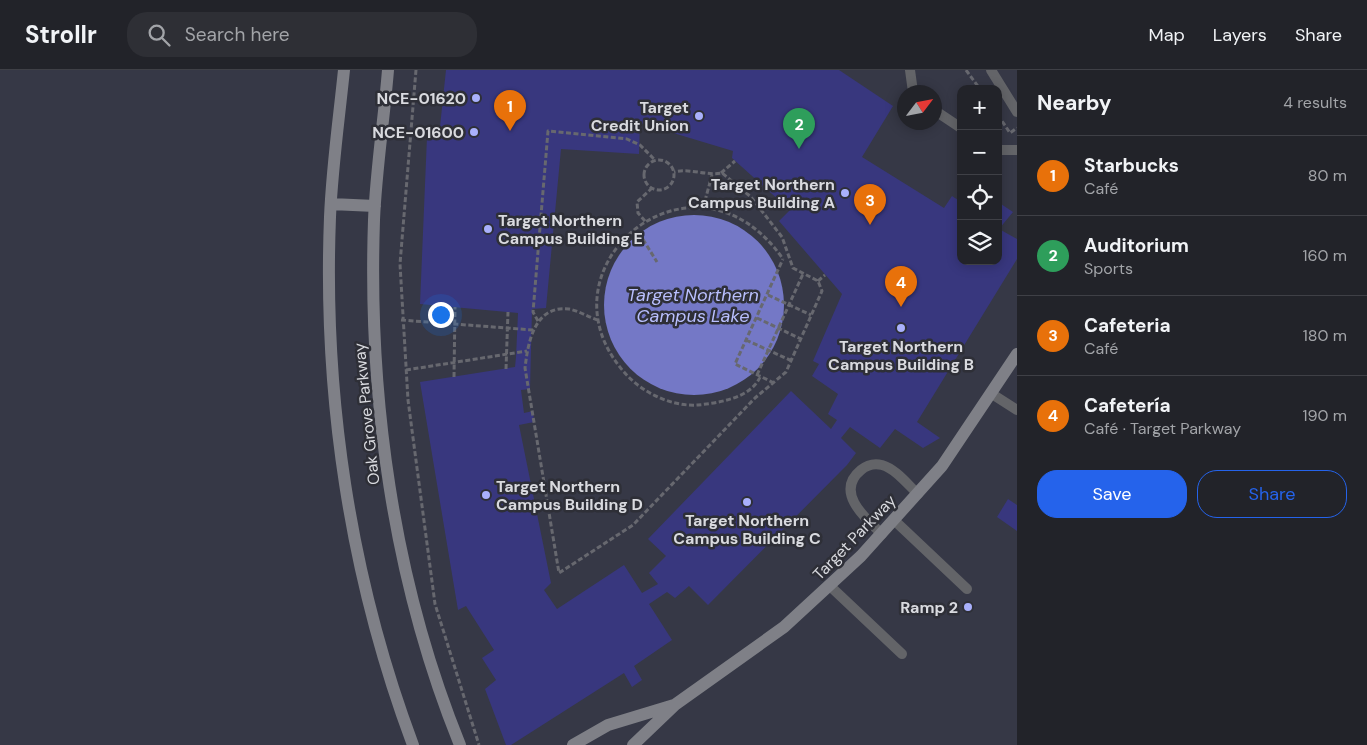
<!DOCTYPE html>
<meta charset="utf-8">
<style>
:root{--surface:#222329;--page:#2e2f35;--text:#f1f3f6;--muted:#a2a4a8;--line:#3f4046;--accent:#2563eb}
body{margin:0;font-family:"DM Sans",sans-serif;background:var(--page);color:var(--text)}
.controls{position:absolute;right:15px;top:15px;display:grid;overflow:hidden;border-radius:10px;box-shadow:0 2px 12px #0003}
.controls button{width:45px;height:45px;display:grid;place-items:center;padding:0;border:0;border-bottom:1px solid var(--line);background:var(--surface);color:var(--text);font:25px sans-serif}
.compass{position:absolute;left:897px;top:15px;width:45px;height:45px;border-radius:50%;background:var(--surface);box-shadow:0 2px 12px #0003;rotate:58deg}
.you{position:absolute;left:440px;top:244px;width:18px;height:18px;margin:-12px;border:4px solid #fff;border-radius:50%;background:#1a73e8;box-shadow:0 0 0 8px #1a73e833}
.badge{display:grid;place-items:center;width:32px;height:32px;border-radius:50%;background:var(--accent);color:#fff;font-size:16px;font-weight:700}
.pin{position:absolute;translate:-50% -41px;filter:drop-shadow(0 1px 2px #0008)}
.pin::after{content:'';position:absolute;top:26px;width:18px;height:15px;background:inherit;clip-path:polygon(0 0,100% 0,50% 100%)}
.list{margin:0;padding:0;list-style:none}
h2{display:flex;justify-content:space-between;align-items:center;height:65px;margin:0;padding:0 20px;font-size:21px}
h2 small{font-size:16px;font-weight:400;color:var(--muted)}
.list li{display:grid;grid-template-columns:32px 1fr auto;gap:15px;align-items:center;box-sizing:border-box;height:80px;padding:0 20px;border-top:1px solid var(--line)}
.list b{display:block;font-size:19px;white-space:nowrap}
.list p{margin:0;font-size:16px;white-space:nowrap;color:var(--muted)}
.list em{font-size:16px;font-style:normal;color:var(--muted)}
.actions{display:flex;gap:10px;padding:15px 20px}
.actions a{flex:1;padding:11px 0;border:1px solid var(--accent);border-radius:20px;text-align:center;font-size:18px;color:var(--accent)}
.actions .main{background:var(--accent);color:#fff}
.icon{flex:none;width:28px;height:28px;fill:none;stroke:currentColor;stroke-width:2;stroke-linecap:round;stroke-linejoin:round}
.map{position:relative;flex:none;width:1017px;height:675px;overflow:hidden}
header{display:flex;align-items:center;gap:30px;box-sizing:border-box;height:70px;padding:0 25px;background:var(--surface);border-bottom:1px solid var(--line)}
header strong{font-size:24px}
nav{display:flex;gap:28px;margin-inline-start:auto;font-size:18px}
.search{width:350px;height:45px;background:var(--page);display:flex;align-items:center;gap:12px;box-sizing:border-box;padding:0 18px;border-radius:20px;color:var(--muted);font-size:19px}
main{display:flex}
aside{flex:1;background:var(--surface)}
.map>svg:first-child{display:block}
.built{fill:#363846;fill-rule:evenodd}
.water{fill:#7478c6}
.building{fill:#38377e;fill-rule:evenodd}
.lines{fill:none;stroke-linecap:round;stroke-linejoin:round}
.path{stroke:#67686f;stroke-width:3;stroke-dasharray:5 2.5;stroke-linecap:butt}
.lane{stroke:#636468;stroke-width:10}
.secondary{stroke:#7f8087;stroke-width:12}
.poi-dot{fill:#a9b0fc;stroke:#2e2f37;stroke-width:2}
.labels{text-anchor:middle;stroke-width:5;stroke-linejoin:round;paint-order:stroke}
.poi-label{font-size:16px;font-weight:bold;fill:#d9dadf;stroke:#2e2f37;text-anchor:end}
.street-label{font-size:16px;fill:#d9dadf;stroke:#2e2f37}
.water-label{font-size:18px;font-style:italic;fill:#b9bffe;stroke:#2e2f37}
</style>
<header>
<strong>Strollr</strong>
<div class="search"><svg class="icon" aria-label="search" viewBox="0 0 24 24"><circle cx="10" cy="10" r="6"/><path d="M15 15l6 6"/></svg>Search here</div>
<nav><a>Map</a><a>Layers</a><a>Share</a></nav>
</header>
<main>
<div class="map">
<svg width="1017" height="675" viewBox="0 0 1017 675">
<rect width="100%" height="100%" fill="#2e2f37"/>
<!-- built -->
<path class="built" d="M 0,0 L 1017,0 L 1017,675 L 0,675 ZM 961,19 L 998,19 L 998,191 L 961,191 ZM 904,22 L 934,22 L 934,52 L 904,52 Z"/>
<!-- water -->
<path class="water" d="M604 235a90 90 0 1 1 180 0a90 90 0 1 1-180 0Z"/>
<!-- building -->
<path class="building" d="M 446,0 L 839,0 L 893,36 L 862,87 L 944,138 L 952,126 L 961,132 L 961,191 L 998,191 L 998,132 L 1013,142 L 999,159 L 1017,169 L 1017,189 L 917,352 L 940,368 L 923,378 L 895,359 L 880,378 L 850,357 L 841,368 L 856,383 L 847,395 L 708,535 L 689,516 L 675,528 L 667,522 L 649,534 L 672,570 L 634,596 L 642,610 L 632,617 L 624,603 L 511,675 L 506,675 L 485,619 L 496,610 L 482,588 L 494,580 L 466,536 L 458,540 L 420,312 L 515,297 L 516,287 L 518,243 L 420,234 L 427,67 L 439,66 ZM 640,53 L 733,81 L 732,88 L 790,140 L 779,151 L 842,224 L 813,291 L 819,294 L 812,306 L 838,324 L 828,344 L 837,350 L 831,359 L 791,321 L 648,469 L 666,486 L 649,503 L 658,514 L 642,523 L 624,495 L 557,539 L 544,520 L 551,513 L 519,355 L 534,352 L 533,341 L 524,343 L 521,320 L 530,319 L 532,239 L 546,238 L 561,79 L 639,84 Z
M 1008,429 L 1017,435 L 1017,461 L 997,447 Z"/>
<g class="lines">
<!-- path -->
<path class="path" d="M 416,0 L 400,194 L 408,330 L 435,534 L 479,675
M 966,0 L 980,19
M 998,45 L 1010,63 L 1017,58
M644 105a15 15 0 1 1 30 0a15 15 0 1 1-30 0Z
M 721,103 L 735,91
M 703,138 L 712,105
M 645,151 L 638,143 L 637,132 L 651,119
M 639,163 L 657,192
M 818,211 L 825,205
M 768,225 L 811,245
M 757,248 L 801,269
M 401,250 L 533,260
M 598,250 C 588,247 579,241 569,239 C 534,235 528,273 525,298 L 559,503 L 633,455 L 755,328 L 786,302 L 822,221 L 818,211 L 793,198 L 782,167 L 751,127 L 722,103 C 706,106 690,98 674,102
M 538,251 L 533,242 L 548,61 L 627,69 L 640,75 L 655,90
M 746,270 L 792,291
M 506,299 L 508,242
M 406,300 L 527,281
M 757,305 L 803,204
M 454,307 L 455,237
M 760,307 C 751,328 718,333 698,335 C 671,337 641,322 624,302 C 532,197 695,62 783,189
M 774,313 L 735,294 L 783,189"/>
<!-- lane -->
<path class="lane" d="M 910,0 L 913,22
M 991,0 L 1017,42
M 934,40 L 961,58
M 998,80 L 1017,80
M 992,324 L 1017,340
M 895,451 L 967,519
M 882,464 C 866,449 834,422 861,400 C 867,395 874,393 882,395 C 896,399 908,415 918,424
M 831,517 L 902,584"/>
<!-- secondary -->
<path class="secondary" d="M 344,0 C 339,49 332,98 330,147 C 323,326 350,507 413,675
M 388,0 C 384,50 376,100 374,150 C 368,327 393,510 460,675
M 331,134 L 375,136
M 573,675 L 608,655 L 674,635
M 633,675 L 676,634 L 784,557 L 861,486 L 942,396 L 1017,284"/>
</g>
<!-- markers -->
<g class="poi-dot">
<circle cx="476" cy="28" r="5"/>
<circle cx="699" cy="46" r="5"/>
<circle cx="474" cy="62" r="5"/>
<circle cx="845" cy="123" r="5"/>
<circle cx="488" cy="159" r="5"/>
<circle cx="901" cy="258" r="5"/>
<circle cx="486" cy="425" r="5"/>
<circle cx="747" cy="432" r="5"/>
<circle cx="968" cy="537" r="5"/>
</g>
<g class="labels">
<!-- poi labels -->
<g class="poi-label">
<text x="466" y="34">NCE-01620</text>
<text x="689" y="43">Target<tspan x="689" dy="18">Credit Union</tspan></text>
<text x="464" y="68">NCE-01600</text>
<text x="835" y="120">Target Northern<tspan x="835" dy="18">Campus Building A</tspan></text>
<text x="498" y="156" text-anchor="start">Target Northern<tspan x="498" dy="18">Campus Building E</tspan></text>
<text x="901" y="282" text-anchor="middle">Target Northern<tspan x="901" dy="18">Campus Building B</tspan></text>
<text x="496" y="422" text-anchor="start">Target Northern<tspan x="496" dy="18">Campus Building D</tspan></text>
<text x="747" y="456" text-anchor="middle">Target Northern<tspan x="747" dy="18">Campus Building C</tspan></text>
<text x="958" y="543">Ramp 2</text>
</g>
<!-- street labels -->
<g class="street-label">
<text transform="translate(366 344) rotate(-96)" y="6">Oak Grove Parkway</text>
<text transform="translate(854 467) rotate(-46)" y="6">Target Parkway</text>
</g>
<!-- water labels -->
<g class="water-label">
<text x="693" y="231">Target Northern<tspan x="693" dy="21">Campus Lake</tspan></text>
</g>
</g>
</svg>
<div class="controls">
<button>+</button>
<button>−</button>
<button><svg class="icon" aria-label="locate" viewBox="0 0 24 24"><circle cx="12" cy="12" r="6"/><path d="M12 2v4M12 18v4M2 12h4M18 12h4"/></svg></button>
<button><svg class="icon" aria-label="layers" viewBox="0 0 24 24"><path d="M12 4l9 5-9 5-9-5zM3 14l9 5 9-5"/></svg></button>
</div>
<svg class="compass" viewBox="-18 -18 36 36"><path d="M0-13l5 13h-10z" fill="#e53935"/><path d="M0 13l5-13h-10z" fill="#a2a4a8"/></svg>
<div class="you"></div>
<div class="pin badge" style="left:510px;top:61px;background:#e8710a">1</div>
<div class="pin badge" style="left:799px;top:79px;background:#2e9e5b">2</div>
<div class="pin badge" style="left:870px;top:155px;background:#e8710a">3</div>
<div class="pin badge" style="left:901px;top:237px;background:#e8710a">4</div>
</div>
<aside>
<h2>Nearby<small>4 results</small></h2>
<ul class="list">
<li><span class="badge" style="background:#e8710a">1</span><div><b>Starbucks</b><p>Café</p></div><em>80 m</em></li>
<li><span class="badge" style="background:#2e9e5b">2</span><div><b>Auditorium</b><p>Sports</p></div><em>160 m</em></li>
<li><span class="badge" style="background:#e8710a">3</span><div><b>Cafeteria</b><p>Café</p></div><em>180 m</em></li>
<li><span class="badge" style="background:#e8710a">4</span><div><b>Cafetería</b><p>Café · Target Parkway</p></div><em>190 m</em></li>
</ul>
<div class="actions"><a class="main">Save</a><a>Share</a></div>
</aside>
</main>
